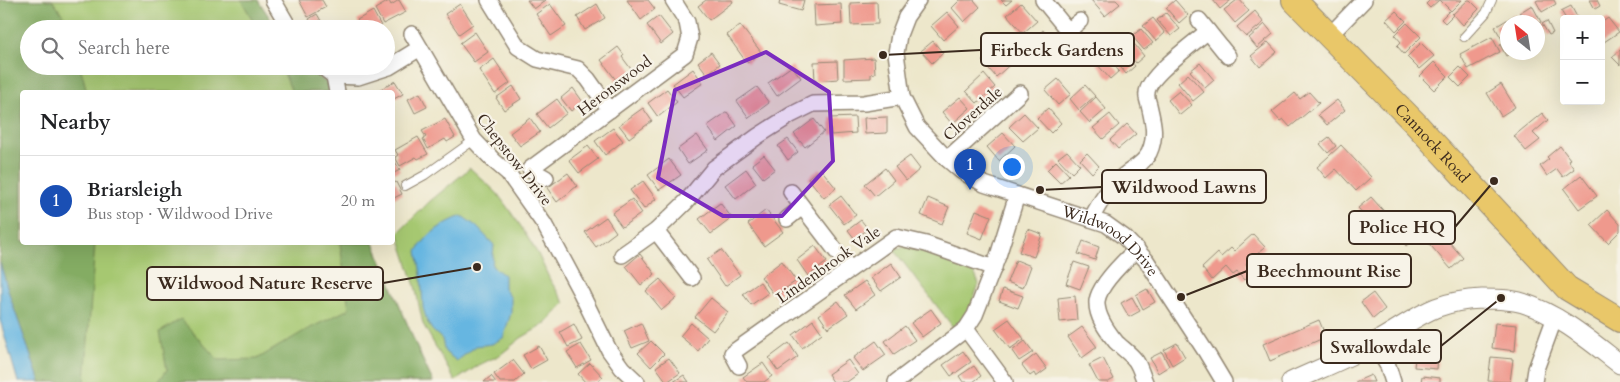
<!DOCTYPE html>
<meta charset="utf-8">
<style>
:root{--surface:#fff;--page:#f6f6f6;--text:#202124;--muted:#757577;--line:#e0e0e0;--accent:#2563eb}
body{margin:0;font-family:Cardo,serif;background:var(--page);color:var(--text)}
.controls{position:absolute;right:15px;top:15px;display:grid;overflow:hidden;border-radius:5px;box-shadow:0 5px 20px #0002}
.controls button{width:45px;height:45px;display:grid;place-items:center;padding:0;border:0;border-bottom:1px solid var(--line);background:var(--surface);color:var(--text);font:25px sans-serif}
.compass{position:absolute;left:1500px;top:15px;width:45px;height:45px;border-radius:50%;background:var(--surface);box-shadow:0 5px 20px #0002;rotate:330deg}
.you{position:absolute;left:1011px;top:166px;width:18px;height:18px;margin:-12px;border:4px solid #fff;border-radius:50%;background:#1a73e8;box-shadow:0 0 0 8px #1a73e833}
.badge{display:grid;place-items:center;width:32px;height:32px;border-radius:50%;background:var(--accent);color:#fff;font-size:16px;font-weight:700}
.pin{position:absolute;translate:-50% -41px;filter:drop-shadow(0 1px 2px #0008)}
.pin::after{content:'';position:absolute;top:26px;width:18px;height:15px;background:inherit;clip-path:polygon(0 0,100% 0,50% 100%)}
.list{margin:0;padding:0;list-style:none}
h2{display:flex;justify-content:space-between;align-items:center;height:65px;margin:0;padding:0 20px;font-size:21px}
h2 small{font-size:16px;font-weight:400;color:var(--muted)}
.list li{display:grid;grid-template-columns:32px 1fr auto;gap:15px;align-items:center;box-sizing:border-box;height:90px;padding:0 20px;border-top:1px solid var(--line)}
.list b{display:block;font-size:19px;white-space:nowrap}
.list p{margin:0;font-size:16px;white-space:nowrap;color:var(--muted)}
.list em{font-size:16px;font-style:normal;color:var(--muted)}
.icon{flex:none;width:28px;height:28px;fill:none;stroke:currentColor;stroke-width:2;stroke-linecap:round;stroke-linejoin:round}
.map{position:relative;flex:none;width:1620px;height:382px;overflow:hidden}
.search{position:absolute;background:var(--surface);box-shadow:0 5px 20px #0002;left:20px;top:20px;width:375px;height:55px;display:flex;align-items:center;gap:12px;box-sizing:border-box;padding:0 18px;border-radius:28px;color:var(--muted);font-size:19px}
.panel{position:absolute;background:var(--surface);box-shadow:0 5px 20px #0002;left:20px;top:90px;width:375px;height:155px;border-radius:5px}
.map>svg:first-child{display:block}
.green{fill:#a6c871;stroke:#707948}
.forest{fill:#84ac63;stroke:#606b40}
.water{fill:#66b6e1;stroke:#507080}
.building{fill:#ef998d}
.lines{fill:none;stroke-linecap:round;stroke-linejoin:round}
.service-casing{stroke:#948874;stroke-width:10}
.minor-casing{stroke:#948874;stroke-width:18}
.tertiary-casing{stroke:#948874;stroke-width:21}
.primary-casing{stroke:#948874;stroke-width:26}
.service{stroke:#fff;stroke-width:8}
.minor{stroke:#fff;stroke-width:15}
.tertiary{stroke:#fff;stroke-width:19}
.primary{stroke:#e9c769;stroke-width:24}
.marked{fill:#7b2cbf;fill-opacity:0.2;stroke:#7b2cbf;stroke-width:4;stroke-linejoin:round}
.labels{text-anchor:middle;stroke-width:4.5;stroke-linejoin:round;paint-order:stroke}
.street-label{font-size:16px;fill:#3b2a1e;stroke:#f7f3e8}
.leader{fill:none;stroke:#3b2a1e;stroke-width:2}
.callout-dot{fill:#3b2a1e;stroke:#f7f3e8;stroke-width:2}
.callout{fill:#f7f3e8;stroke:#3b2a1e;stroke-width:2}
.callout-label{font-size:18px;text-anchor:middle;font-weight:bold;fill:#3b2a1e}
</style>
<div class="map">
<svg width="1620" height="382" viewBox="0 0 1620 382">
<rect width="100%" height="100%" fill="#f7f3e8"/>
<filter id="ink" filterUnits="userSpaceOnUse"><feTurbulence type="fractalNoise" baseFrequency=".02" numOctaves="2"/><feDisplacementMap in="SourceGraphic" scale="10" xChannelSelector="R" yChannelSelector="G"/><feConvolveMatrix kernelMatrix="1 2 1 2 8 2 1 2 1" color-interpolation-filters="sRGB"/></filter>
<filter id="wash" filterUnits="userSpaceOnUse"><feTurbulence type="fractalNoise" baseFrequency=".0096" numOctaves="4" result="noise"/><feDisplacementMap in="SourceGraphic" scale="20" xChannelSelector="R" yChannelSelector="G"/><feGaussianBlur stdDeviation="1.12" result="paint"/><feColorMatrix in="noise" values="0 0 0 0 0 0 0 0 0 0 0 0 0 0 0 0 0 1.4 0 .05"/><feComposite in="paint" operator="in"/></filter>
<g filter="url(#wash)">
<rect width="100%" height="100%" fill="#ede7cb"/>
<!-- green -->
<path class="green" d="M 0,0 L 258,0 L 277,29 L 29,29 L 29,66 L 306,66 L 328,92 L 22,92 L 22,242 L 374,243 L 418,350 L 433,382 L 40,382 L 11,300 L 0,263 Z
M 470,168 L 497,193 L 520,225 L 538,254 L 550,280 L 565,303 L 545,324 L 521,338 L 500,355 L 479,365 L 455,381 L 423,324 L 415,286 L 398,233 L 429,202 Z
M 907,246 L 973,270 L 979,284 L 968,314 L 953,327 L 893,249 Z"/>
<!-- forest -->
<path class="forest" d="M 0,0 L 52,0 L 68,22 L 70,29 L 29,29 L 29,66 L 80,66 L 87,92 L 22,92 L 22,242 L 95,243 L 85,382 L 40,382 L 11,300 L 0,263 Z
M 241,0 L 258,0 L 277,29 L 258,29 Z
M 281,66 L 306,66 L 329,85 L 328,92 L 292,92 Z
M 340,243 L 374,243 L 418,350 L 433,382 L 158,382 L 167,370 L 160,332 L 181,319 L 218,360 L 257,359 L 306,330 L 349,309 Z"/>
<!-- water -->
<path class="water" d="M 462,216 L 476,226 L 494,245 L 492,266 L 504,275 L 504,288 L 511,298 L 511,313 L 503,338 L 492,344 L 476,346 L 457,361 L 445,352 L 442,339 L 432,330 L 427,321 L 423,308 L 421,275 L 417,251 C 428,233 443,223 462,216 Z
M 0,263 L 11,300 L 40,382 L 18,382 L 0,320 Z"/>
<g id="blocks">
<!-- building -->
<path class="building" d="M 299,0 L 322,0 L 326,7 L 308,17 Z
M 399,0 L 406,12 L 383,24 L 375,9 L 389,1 L 391,5 Z
M 527,0 L 546,0 L 534,9 Z
M 627,0 L 648,0 L 655,9 L 641,20 Z
M 706,0 L 732,0 L 733,2 L 709,20 L 698,6 Z
M 780,0 L 804,0 L 801,11 L 779,5 Z
M 960,0 L 974,0 L 980,7 L 964,22 L 952,8 Z
M 1001,0 L 1012,0 L 1006,5 Z
M 1091,0 L 1116,0 L 1120,4 L 1105,16 Z
M 1175,0 L 1188,15 L 1179,23 L 1166,8 Z
M 1213,0 L 1231,0 L 1220,9 Z
M 1237,0 L 1240,0 L 1249,11 L 1235,23 L 1224,10 Z
M 1430,0 L 1439,0 L 1430,8 L 1426,4 Z
M 1440,0 L 1462,0 L 1451,11 Z
M 1468,0 L 1470,0 L 1479,9 L 1463,25 L 1453,14 Z
M 1538,0 L 1554,0 L 1556,4 L 1542,12 L 1536,1 Z
M 1590,0 L 1597,0 L 1600,6 L 1595,9 Z
M 877,2 L 878,24 L 851,25 L 850,3 Z
M 1021,3 L 1037,21 L 1023,33 L 1007,15 Z
M 460,4 L 473,24 L 459,34 L 445,14 Z
M 550,4 L 566,26 L 551,36 L 536,14 Z
M 597,4 L 605,18 L 585,30 L 577,17 Z
M 841,4 L 842,24 L 815,26 L 814,5 Z
M 1532,5 L 1541,22 L 1538,24 L 1538,22 L 1525,22 L 1519,13 Z
M 1571,6 L 1577,17 L 1566,19 L 1561,11 Z
M 373,11 L 381,26 L 377,29 L 350,29 L 359,24 L 357,20 Z
M 1255,11 L 1264,22 L 1246,37 L 1237,27 Z
M 1396,11 L 1406,21 L 1396,31 L 1386,20 Z
M 1449,11 L 1453,15 L 1445,23 L 1441,19 Z
M 947,12 L 959,26 L 943,40 L 931,26 Z
M 1166,13 L 1180,29 L 1171,36 L 1157,20 Z
M 317,14 L 324,26 L 319,29 L 314,29 L 309,19 Z
M 1515,15 L 1519,22 L 1508,22 L 1508,38 L 1503,41 L 1495,27 Z
M 659,16 L 673,34 L 661,44 L 647,25 Z
M 1153,18 L 1165,33 L 1156,41 L 1143,26 Z
M 1608,18 L 1619,32 L 1601,44 L 1601,23 Z
M 1547,21 L 1553,33 L 1549,35 L 1542,24 Z
M 1407,23 L 1421,37 L 1404,54 L 1397,46 L 1401,42 L 1395,35 Z
M 1265,24 L 1273,34 L 1257,48 L 1249,38 Z
M 740,25 L 761,52 L 747,63 L 727,35 Z
M 1141,29 L 1153,43 L 1144,50 L 1132,36 Z
M 1043,30 L 1053,41 L 1041,52 L 1031,41 Z
M 475,32 L 488,52 L 474,62 L 460,43 Z
M 1492,37 L 1500,52 L 1468,69 L 1460,54 Z
M 1131,40 L 1144,56 L 1136,63 L 1122,47 Z
M 933,41 L 943,53 L 932,63 L 921,51 Z
M 1268,42 L 1277,52 L 1260,67 L 1251,56 Z
M 1505,42 L 1508,47 L 1508,52 L 1513,52 L 1506,56 L 1500,45 Z
M 1421,43 L 1434,56 L 1419,69 L 1407,57 Z
M 1001,44 L 1015,60 L 996,77 L 982,61 Z
M 618,47 L 624,55 L 622,57 L 634,73 L 619,84 L 601,60 Z
M 1620,50 L 1620,65 L 1612,57 Z
M 711,52 L 720,64 L 707,74 L 698,62 Z
M 1123,52 L 1135,66 L 1126,74 L 1114,59 Z
M 1106,57 L 1119,71 L 1110,79 L 1097,64 Z
M 874,58 L 875,73 L 871,74 L 871,78 L 844,79 L 844,60 Z
M 494,59 L 510,83 L 495,94 L 479,70 Z
M 837,61 L 838,79 L 815,81 L 814,62 Z
M 1434,62 L 1448,76 L 1434,90 L 1420,76 Z
M 1200,63 L 1214,80 L 1205,88 L 1190,71 Z
M 792,66 L 801,78 L 777,96 L 768,83 Z
M 1460,67 L 1470,77 L 1460,87 L 1450,77 Z
M 693,69 L 703,83 L 683,97 L 673,84 Z
M 984,74 L 995,87 L 977,103 L 966,91 Z
M 1188,74 L 1204,92 L 1193,101 L 1178,83 Z
M 1058,79 L 1071,94 L 1058,105 L 1045,90 Z
M 395,81 L 403,94 L 392,100 L 392,92 L 382,92 L 381,89 Z
M 1501,84 L 1515,107 L 1501,116 L 1487,93 Z
M 1085,85 L 1095,96 L 1079,110 L 1070,99 Z
M 513,86 L 521,99 L 504,110 L 496,98 Z
M 757,87 L 769,103 L 749,118 L 737,101 Z
M 573,88 L 583,102 L 571,111 L 561,98 Z
M 667,89 L 677,102 L 658,117 L 648,103 Z
M 1179,91 L 1192,105 L 1180,115 L 1168,100 Z
M 1309,92 L 1319,103 L 1290,127 L 1283,119 L 1280,121 L 1272,112 L 1295,93 L 1300,99 Z
M 420,93 L 427,107 L 415,113 L 408,99 Z
M 960,97 L 970,108 L 952,124 L 942,112 Z
M 1096,97 L 1106,109 L 1090,123 L 1080,112 Z
M 557,99 L 567,113 L 548,128 L 537,114 Z
M 1337,100 L 1345,110 L 1327,125 L 1318,115 Z
M 643,108 L 652,121 L 629,138 L 619,125 Z
M 1048,108 L 1061,123 L 1051,133 L 1037,118 Z
M 727,112 L 737,126 L 718,141 L 707,126 Z
M 1024,113 L 1038,128 L 1023,141 L 1009,127 Z
M 1542,113 L 1548,120 L 1533,133 L 1540,140 L 1526,151 L 1514,136 Z
M 1110,114 L 1119,125 L 1103,139 L 1093,128 Z
M 855,117 L 856,133 L 831,135 L 830,118 Z
M 887,117 L 887,133 L 865,134 L 864,118 Z
M 530,118 L 540,132 L 520,146 L 510,133 Z
M 445,119 L 455,137 L 447,142 L 445,139 L 428,149 L 423,139 L 426,137 L 422,131 Z
M 814,119 L 824,132 L 805,147 L 794,134 Z
M 1127,124 L 1136,134 L 1118,149 L 1110,140 Z
M 613,128 L 623,141 L 605,155 L 595,141 Z
M 1003,133 L 1015,146 L 999,161 L 987,147 Z
M 697,135 L 708,150 L 688,164 L 678,149 Z
M 418,137 L 428,154 L 418,159 L 416,157 L 400,166 L 395,157 L 398,155 L 395,150 Z
M 1329,137 L 1336,146 L 1328,153 L 1320,144 Z
M 788,139 L 798,152 L 788,160 L 778,146 Z
M 1341,145 L 1371,177 L 1356,191 L 1336,169 L 1326,178 L 1317,167 Z
M 588,146 L 598,159 L 579,173 L 569,160 Z
M 1560,146 L 1570,159 L 1568,160 L 1574,169 L 1563,177 L 1557,169 L 1547,176 L 1540,166 L 1549,159 L 1547,157 Z
M 1067,151 L 1080,165 L 1072,173 L 1058,158 Z
M 1087,153 L 1099,166 L 1092,173 L 1080,160 Z
M 764,155 L 775,169 L 763,178 L 752,164 Z
M 910,156 L 920,169 L 906,181 L 895,167 Z
M 392,157 L 400,170 L 392,174 Z
M 669,159 L 681,175 L 659,190 L 648,175 Z
M 1056,161 L 1069,175 L 1060,183 L 1047,170 Z
M 820,168 L 836,188 L 824,198 L 808,178 Z
M 885,168 L 894,180 L 875,196 L 865,184 Z
M 746,169 L 756,183 L 736,199 L 725,185 Z
M 568,173 L 577,186 L 557,202 L 547,188 Z
M 1581,175 L 1597,196 L 1579,209 L 1564,189 Z
M 643,181 L 656,199 L 644,209 L 630,190 Z
M 396,182 L 402,194 L 392,199 L 392,184 Z
M 841,196 L 856,215 L 844,224 L 829,205 Z
M 1371,197 L 1390,218 L 1396,212 L 1404,221 L 1385,238 L 1358,208 Z
M 928,198 L 949,207 L 942,224 L 921,215 Z
M 632,199 L 642,213 L 622,227 L 612,213 Z
M 720,203 L 732,218 L 711,234 L 699,219 Z
M 766,210 L 783,232 L 764,246 L 748,224 Z
M 976,210 L 991,216 L 982,239 L 967,233 Z
M 1607,210 L 1620,224 L 1620,231 L 1608,243 L 1591,225 Z
M 606,217 L 616,232 L 596,247 L 585,232 Z
M 861,220 L 868,229 L 855,239 L 848,230 Z
M 1412,226 L 1419,235 L 1406,246 L 1399,237 Z
M 1437,228 L 1463,258 L 1451,269 L 1425,239 Z
M 1028,229 L 1042,234 L 1034,257 L 1019,252 Z
M 1253,234 L 1265,247 L 1246,264 L 1253,272 L 1244,280 L 1237,272 L 1233,275 L 1226,267 L 1212,280 L 1202,268 L 1218,253 L 1221,257 L 1231,248 L 1234,251 Z
M 1083,241 L 1099,247 L 1095,260 L 1078,254 Z
M 815,246 L 827,262 L 808,276 L 797,260 Z
M 721,250 L 740,275 L 725,286 L 707,260 Z
M 640,254 L 655,274 L 641,285 L 626,266 Z
M 1016,260 L 1031,266 L 1023,288 L 1007,282 Z
M 782,261 L 796,281 L 775,296 L 761,277 Z
M 1074,262 L 1089,267 L 1080,289 L 1066,284 Z
M 891,263 L 901,277 L 881,291 L 871,278 Z
M 660,279 L 676,298 L 662,310 L 646,291 Z
M 865,281 L 875,295 L 856,309 L 845,295 Z
M 760,282 L 768,293 L 751,305 L 743,294 Z
M 1003,289 L 1023,296 L 1018,308 L 999,301 Z
M 1147,289 L 1155,302 L 1143,309 L 1136,295 Z
M 1373,293 L 1385,309 L 1373,319 L 1361,302 Z
M 1075,296 L 1077,320 L 1060,322 L 1058,298 Z
M 1132,297 L 1140,311 L 1129,317 L 1121,303 Z
M 711,298 L 728,312 L 713,331 L 695,317 Z
M 838,301 L 848,314 L 828,328 L 819,315 Z
M 931,309 L 941,323 L 922,337 L 911,323 Z
M 1009,319 L 1024,339 L 1010,349 L 995,329 Z
M 813,320 L 822,333 L 802,348 L 793,335 Z
M 1319,320 L 1326,337 L 1270,361 L 1263,344 Z
M 641,323 L 649,341 L 632,348 L 624,331 Z
M 691,323 L 708,338 L 698,351 L 680,336 Z
M 1495,323 L 1517,325 L 1515,351 L 1492,348 Z
M 574,324 L 582,340 L 568,347 L 560,332 Z
M 905,326 L 915,340 L 894,354 L 885,341 Z
M 1082,327 L 1097,347 L 1082,358 L 1068,337 Z
M 651,341 L 664,354 L 651,367 L 638,353 Z
M 876,341 L 886,355 L 863,371 L 853,358 Z
M 1025,341 L 1033,352 L 1019,361 L 1012,351 Z
M 1417,342 L 1439,345 L 1437,369 L 1414,367 Z
M 789,343 L 798,357 L 778,371 L 769,358 Z
M 1177,343 L 1185,357 L 1172,365 L 1164,350 Z
M 581,344 L 591,360 L 577,368 L 567,352 Z
M 539,346 L 547,360 L 531,369 L 523,355 Z
M 963,351 L 971,362 L 951,376 L 943,365 Z
M 1162,352 L 1169,366 L 1158,373 L 1150,358 Z
M 1036,354 L 1047,369 L 1036,377 L 1034,373 L 1030,376 L 1022,365 Z
M 1491,357 L 1513,359 L 1510,382 L 1488,381 Z
M 669,358 L 680,373 L 667,382 L 656,367 Z
M 1103,358 L 1114,379 L 1108,382 L 1098,382 L 1089,365 Z
M 513,360 L 524,374 L 515,382 L 500,382 L 494,374 Z
M 848,360 L 858,374 L 847,382 L 833,382 L 828,374 Z
M 590,363 L 603,377 L 597,382 L 585,382 L 578,374 Z
M 763,363 L 772,376 L 764,382 L 747,382 L 743,377 Z
M 974,366 L 981,376 L 973,382 L 963,382 L 959,376 Z
M 684,375 L 689,382 L 673,382 Z
M 1371,375 L 1374,382 L 1355,382 Z
M 491,376 L 496,382 L 484,382 Z
M 1422,376 L 1440,378 L 1440,382 L 1421,382 Z"/>
</g>
</g>
<g filter="url(#ink)">
<use href="#blocks" fill-opacity="0" stroke="#948874" stroke-width="1"/>
<g class="lines">
<defs>
<path id="service" d="M 1464,37 L 1486,13 L 1492,0
M 405,186 L 425,175 L 474,140"/>
<g id="minor">
<path d="M 273,0 L 290,29"/>
<path d="M 489,0 L 518,47 L 537,59 L 578,69 L 588,79 L 610,110"/>
<path id="s1" d="M 918,0 L 906,17 L 899,35 L 896,53 L 902,97 L 917,127 L 947,159 L 961,171 L 984,184 L 1106,224 L 1124,237 L 1146,260 L 1206,352 L 1224,382"/>
<path d="M 1043,0 L 1074,38"/>
<path d="M 1199,20 L 1228,56"/>
<path d="M 1068,31 L 1080,21"/>
<path d="M 412,34 L 474,140 L 494,161 L 508,173 L 544,224 L 581,293 L 609,350 L 622,368 L 637,382"/>
<path d="M 1329,36 L 1364,0"/>
<path d="M 321,66 L 334,76 L 358,77 L 389,67 L 420,48"/>
<path d="M 334,76 L 337,92"/>
<path d="M 947,159 L 1020,93"/>
<path d="M 546,178 L 530,169 L 685,54 L 690,38 L 687,22 L 673,0"/>
<path d="M 791,192 L 850,269"/>
<path d="M 787,219 L 802,207"/>
<path d="M 1091,219 C 1099,204 1107,190 1120,179 C 1129,170 1143,165 1149,153 C 1157,136 1153,122 1149,105 C 1148,101 1146,97 1147,93 C 1147,77 1195,42 1208,31"/>
<path d="M 656,231 L 692,278"/>
<path d="M 1137,249 C 1125,260 1099,285 1097,301 C 1096,316 1107,331 1116,342 C 1122,348 1131,354 1136,361 C 1140,367 1142,375 1145,382"/>
<path d="M 622,255 L 656,231 L 686,202 L 714,168 L 758,136 L 791,115 L 813,104 L 864,103 L 902,97"/>
<path d="M 966,329 L 1005,382"/>
<path d="M 1374,343 L 1388,366 L 1393,382"/>
<path d="M 739,366 L 732,353 L 896,237 L 926,244 L 994,268"/>
<path d="M 896,382 L 966,329 L 975,315 L 998,256 L 1017,195"/>
<path d="M 1534,382 L 1536,369 L 1555,317"/>
</g>
<path id="tertiary" d="M 1291,382 C 1319,369 1348,358 1374,343 C 1416,320 1430,301 1482,299 C 1496,299 1510,299 1523,303 C 1560,315 1590,341 1620,364"/>
<g id="primary">
<path id="s2" d="M 1294,0 L 1415,123 L 1567,288 L 1620,320"/>
</g>
</defs>
<!-- service casing -->
<use href="#service" class="service-casing"/>
<!-- minor casing -->
<use href="#minor" class="minor-casing"/>
<!-- tertiary casing -->
<use href="#tertiary" class="tertiary-casing"/>
<!-- primary casing -->
<use href="#primary" class="primary-casing"/>
<!-- service -->
<use href="#service" class="service"/>
<!-- minor -->
<use href="#minor" class="minor"/>
<!-- tertiary -->
<use href="#tertiary" class="tertiary"/>
<!-- primary -->
<use href="#primary" class="primary"/>
</g>
</g>
<!-- marked area -->
<path class="marked" d="M 766,52 L 829,92 L 833,161 L 782,216 L 723,216 L 658,178 L 675,90 Z"/>
<g class="labels">
<!-- street labels -->
<g class="street-label">
<text transform="translate(614 85) rotate(-37)" y="6">Heronswood</text>
<text transform="translate(972 113) rotate(-42)" y="6">Cloverdale</text>
<text dy="6" stroke="none"><textPath href="#s2" startOffset="199">Cannock Road</textPath></text>
<text transform="translate(515 159) rotate(52)" y="6">Chepstow Drive</text>
<text dy="6" stroke="none"><textPath href="#s1" startOffset="366">Wildwood Drive</textPath></text>
<text transform="translate(828 264) rotate(-35)" y="6">Lindenbrook Vale</text>
</g>
</g>
<!-- callouts -->
<path class="leader" d="M883 55L981 50M1040 190L1102 187M1494 181L1455 227M1181 297L1247 271M477 267L383 283M1501 298L1441 346"/>
<g class="callout-dot">
<circle cx="883" cy="55" r="5"/>
<circle cx="1040" cy="190" r="5"/>
<circle cx="1494" cy="181" r="5"/>
<circle cx="1181" cy="297" r="5"/>
<circle cx="477" cy="267" r="5"/>
<circle cx="1501" cy="298" r="5"/>
</g>
<g class="callout">
<rect x="981" y="33" width="153" height="33" rx="5"/>
<rect x="1102" y="170" width="164" height="33" rx="5"/>
<rect x="1349" y="211" width="106" height="33" rx="5"/>
<rect x="1247" y="254" width="164" height="33" rx="5"/>
<rect x="147" y="267" width="236" height="33" rx="5"/>
<rect x="1321" y="330" width="120" height="33" rx="5"/>
</g>
<g class="callout-label">
<text x="1057" y="56">Firbeck Gardens</text>
<text x="1184" y="193">Wildwood Lawns</text>
<text x="1402" y="233">Police HQ</text>
<text x="1329" y="277">Beechmount Rise</text>
<text x="265" y="289">Wildwood Nature Reserve</text>
<text x="1381" y="353">Swallowdale</text>
</g>
</svg>
<div class="controls">
<button>+</button>
<button>−</button>
</div>
<svg class="compass" viewBox="-18 -18 36 36"><path d="M0-13l5 13h-10z" fill="#e53935"/><path d="M0 13l5-13h-10z" fill="#757577"/></svg>
<div class="you"></div>
<div class="pin badge" style="left:970px;top:190px;background:#1a4fb4">1</div>
<div class="search"><svg class="icon" aria-label="search" viewBox="0 0 24 24"><circle cx="10" cy="10" r="6"/><path d="M15 15l6 6"/></svg>Search here</div>
<section class="panel">
<h2>Nearby<small></small></h2>
<ul class="list">
<li><span class="badge" style="background:#1a4fb4">1</span><div><b>Briarsleigh</b><p>Bus stop · Wildwood Drive</p></div><em>20 m</em></li>
</ul>
</section>
</div>
